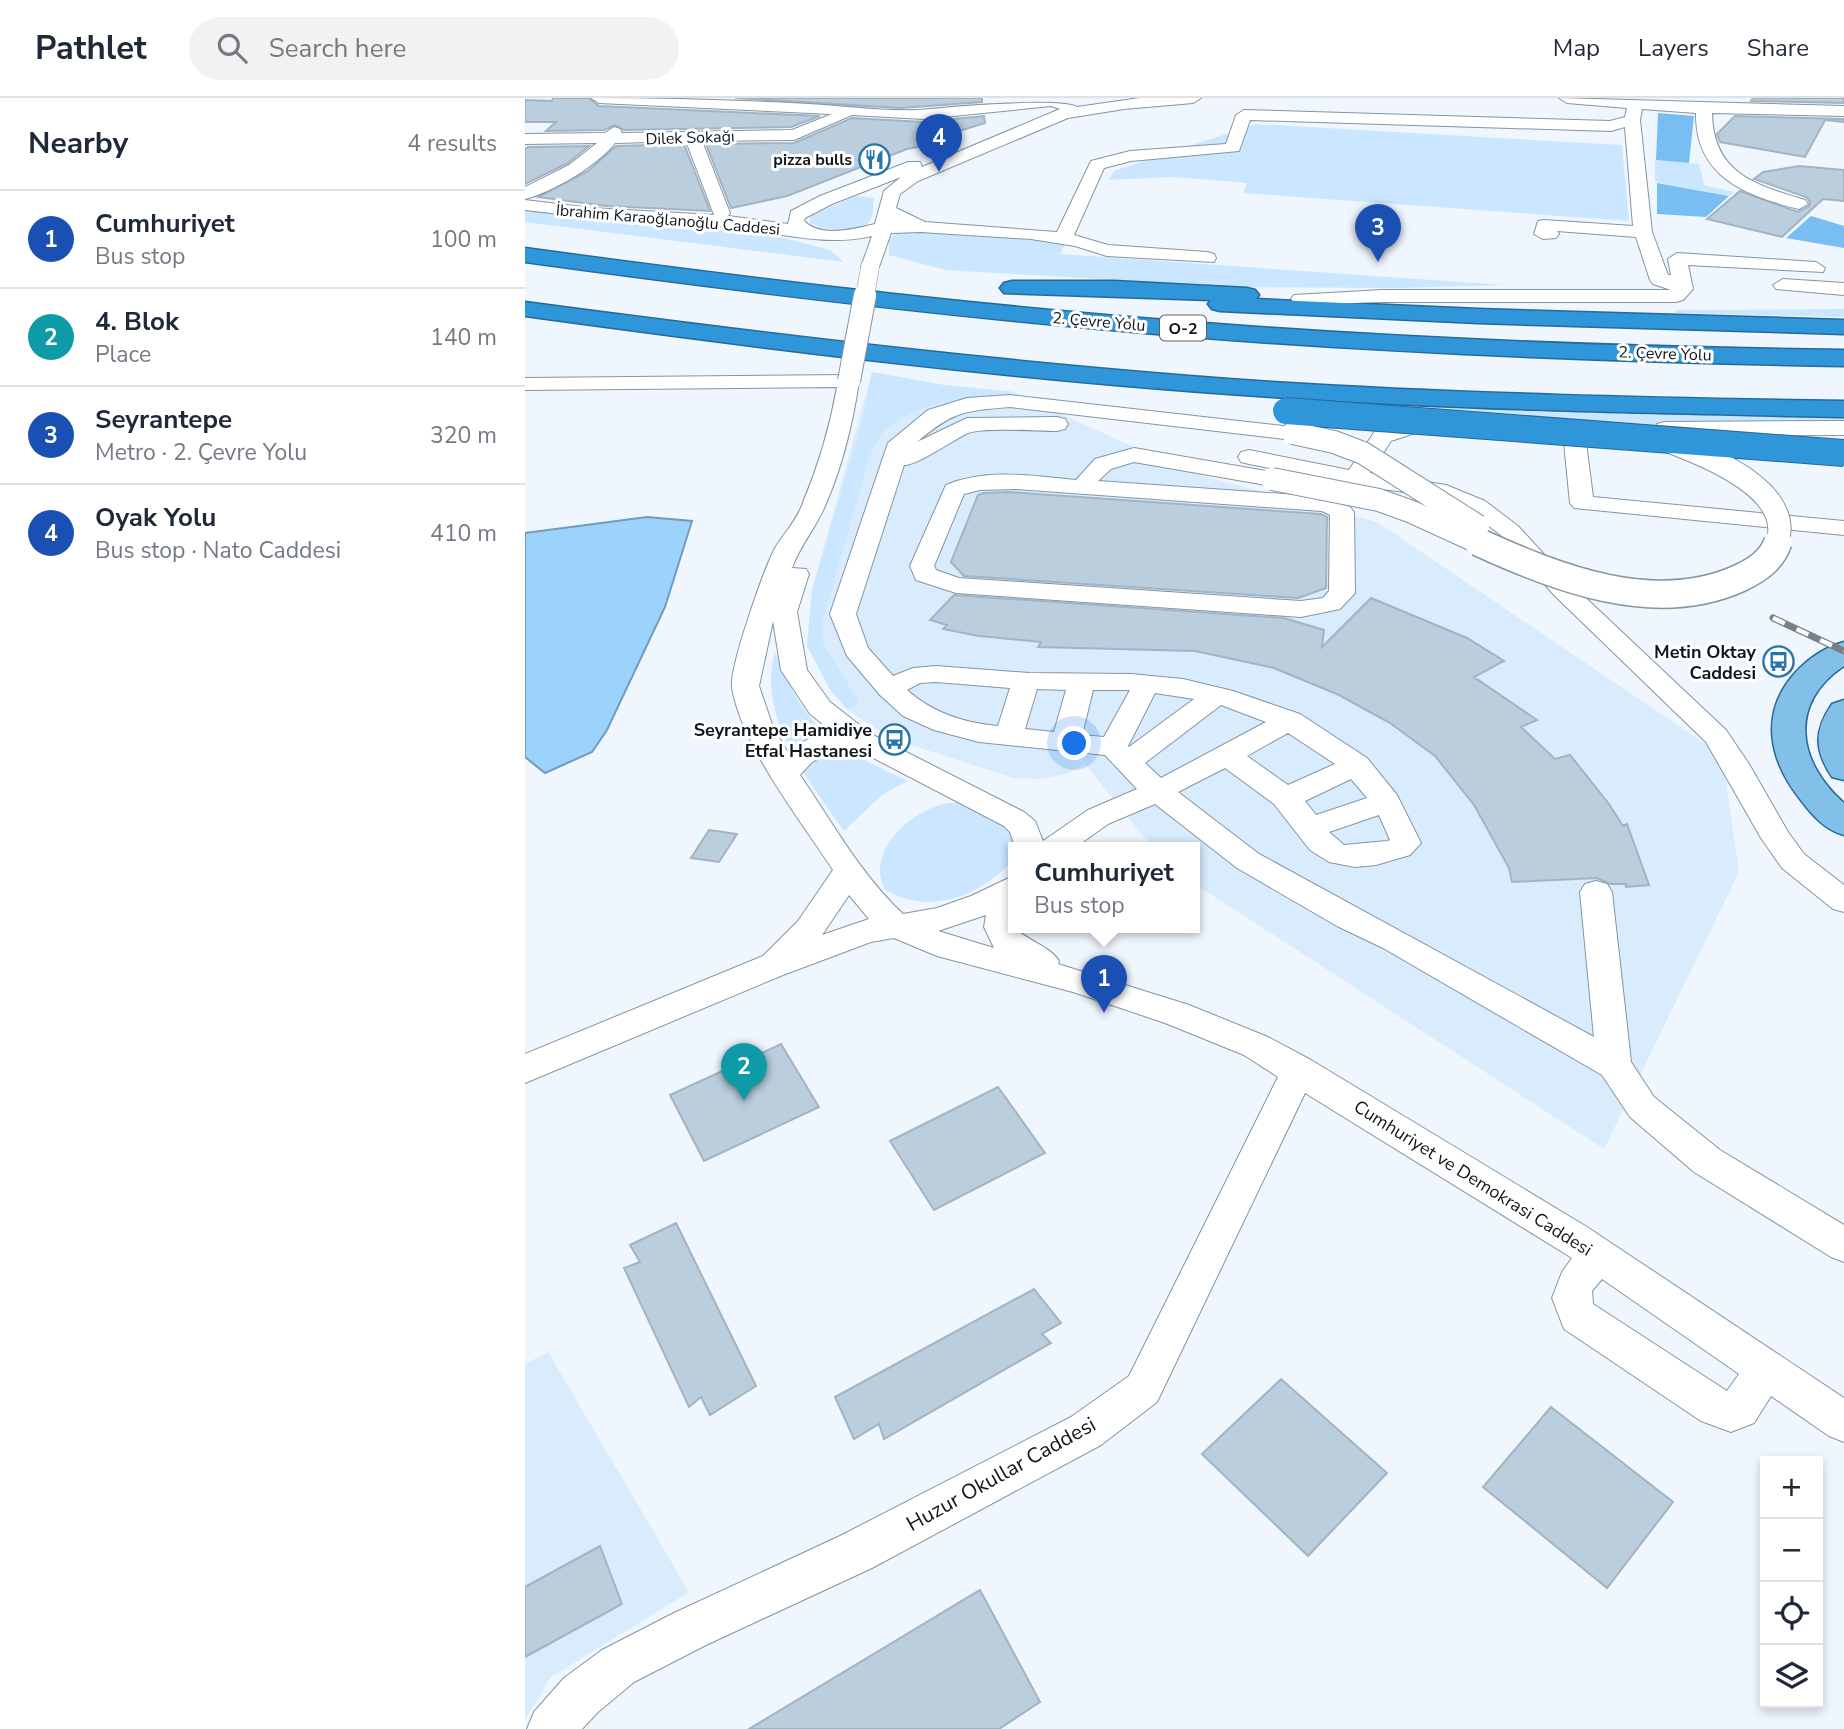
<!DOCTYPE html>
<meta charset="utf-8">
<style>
:root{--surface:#fff;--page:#f2f2f3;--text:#1f2937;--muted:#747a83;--line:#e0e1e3;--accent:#0b8043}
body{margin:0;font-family:"Nunito Sans",sans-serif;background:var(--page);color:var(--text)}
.controls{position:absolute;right:21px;bottom:21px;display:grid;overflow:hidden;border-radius:0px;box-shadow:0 4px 10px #0003}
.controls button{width:63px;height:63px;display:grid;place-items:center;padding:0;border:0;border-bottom:2px solid var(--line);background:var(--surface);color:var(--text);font:35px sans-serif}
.you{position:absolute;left:550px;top:646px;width:24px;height:24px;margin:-18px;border:5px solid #fff;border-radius:50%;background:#1a73e8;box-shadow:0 0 0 10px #1a73e833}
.badge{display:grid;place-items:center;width:46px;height:46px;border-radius:50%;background:var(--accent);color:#fff;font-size:23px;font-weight:700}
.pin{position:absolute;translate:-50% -58px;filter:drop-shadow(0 2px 4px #0008)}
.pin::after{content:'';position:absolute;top:37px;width:24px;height:21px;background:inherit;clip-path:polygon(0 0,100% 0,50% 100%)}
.popup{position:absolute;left:483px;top:744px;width:192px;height:91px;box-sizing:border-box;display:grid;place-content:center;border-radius:0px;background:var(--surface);filter:drop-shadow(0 2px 5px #0005);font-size:23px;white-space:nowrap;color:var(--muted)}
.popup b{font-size:26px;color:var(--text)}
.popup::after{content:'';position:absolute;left:50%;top:100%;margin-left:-14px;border:14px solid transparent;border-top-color:var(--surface)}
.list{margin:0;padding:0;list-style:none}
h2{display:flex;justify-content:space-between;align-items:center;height:91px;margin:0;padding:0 28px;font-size:30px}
h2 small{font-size:23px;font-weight:400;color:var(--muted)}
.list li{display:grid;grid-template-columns:46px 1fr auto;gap:21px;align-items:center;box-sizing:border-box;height:98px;padding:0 28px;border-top:2px solid var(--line)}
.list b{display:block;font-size:26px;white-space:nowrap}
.list p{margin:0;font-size:23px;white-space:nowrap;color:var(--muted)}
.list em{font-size:23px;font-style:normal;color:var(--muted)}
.icon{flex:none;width:38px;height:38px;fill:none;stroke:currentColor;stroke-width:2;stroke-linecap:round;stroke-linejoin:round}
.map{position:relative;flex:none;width:1319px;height:1631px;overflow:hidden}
header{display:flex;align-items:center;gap:42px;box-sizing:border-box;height:98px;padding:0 35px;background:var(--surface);border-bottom:2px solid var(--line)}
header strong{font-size:33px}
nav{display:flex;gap:38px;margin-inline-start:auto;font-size:24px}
.search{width:490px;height:63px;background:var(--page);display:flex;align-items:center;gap:18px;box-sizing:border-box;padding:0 24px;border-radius:38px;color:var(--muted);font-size:26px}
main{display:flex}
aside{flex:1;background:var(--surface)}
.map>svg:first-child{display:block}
.built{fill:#d8ecfd}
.green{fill:#cae7ff}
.forest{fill:#79bef2}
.water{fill:#9cd3fd;stroke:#729bba;stroke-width:2}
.building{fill:#bbcedd;stroke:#a2b4c3;stroke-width:2}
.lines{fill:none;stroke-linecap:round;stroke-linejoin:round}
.minor-casing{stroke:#8495a4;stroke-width:2}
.major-casing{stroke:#256a98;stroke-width:3}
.highway-casing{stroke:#256a98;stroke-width:3}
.minor{fill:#fff;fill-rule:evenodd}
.major{fill:#83c0e9;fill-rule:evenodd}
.highway{fill:#3096da;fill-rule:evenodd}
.rail-casing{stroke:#798086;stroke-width:7}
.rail{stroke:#fff;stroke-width:4.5;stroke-dasharray:13;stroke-linecap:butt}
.minor-bridge-far2-casing{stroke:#8495a4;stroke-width:19;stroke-linecap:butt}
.minor-bridge-far1-casing{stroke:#8495a4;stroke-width:24;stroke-linecap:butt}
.minor-bridge-casing{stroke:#8495a4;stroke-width:30;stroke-linecap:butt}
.highway-bridge-casing{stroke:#256a98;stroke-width:28;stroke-linecap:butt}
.minor-bridge-far2{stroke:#fff;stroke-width:18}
.minor-bridge-far1{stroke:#fff;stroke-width:22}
.minor-bridge{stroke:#fff;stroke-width:27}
.highway-bridge{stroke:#3096da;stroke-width:26}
.labels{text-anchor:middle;stroke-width:6;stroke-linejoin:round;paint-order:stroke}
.far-street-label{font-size:16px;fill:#10171c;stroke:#fff}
.far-poi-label{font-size:16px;font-weight:bold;fill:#10171c;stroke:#fff;text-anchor:end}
.shield{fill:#fff;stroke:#585d60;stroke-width:2}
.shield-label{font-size:16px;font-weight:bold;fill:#10171c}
.poi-label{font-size:18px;font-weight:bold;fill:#10171c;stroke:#fff;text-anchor:end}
.street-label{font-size:18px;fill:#10171c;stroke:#fff}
.near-street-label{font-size:21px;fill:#10171c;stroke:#fff}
</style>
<header>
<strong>Pathlet</strong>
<div class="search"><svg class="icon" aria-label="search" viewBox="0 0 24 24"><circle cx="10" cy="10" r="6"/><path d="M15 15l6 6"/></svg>Search here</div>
<nav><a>Map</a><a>Layers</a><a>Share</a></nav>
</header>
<main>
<aside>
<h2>Nearby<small>4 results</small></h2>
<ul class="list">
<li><span class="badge" style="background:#1a4fb4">1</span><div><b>Cumhuriyet</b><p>Bus stop</p></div><em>100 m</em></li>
<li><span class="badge" style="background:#0f9aa8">2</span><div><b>4. Blok</b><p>Place</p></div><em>140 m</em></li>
<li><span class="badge" style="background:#1a4fb4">3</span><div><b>Seyrantepe</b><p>Metro · 2. Çevre Yolu</p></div><em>320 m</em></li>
<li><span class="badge" style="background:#1a4fb4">4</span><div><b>Oyak Yolu</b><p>Bus stop · Nato Caddesi</p></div><em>410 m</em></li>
</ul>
</aside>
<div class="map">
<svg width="1319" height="1631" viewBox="0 0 1319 1631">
<rect width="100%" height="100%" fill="#eff6fd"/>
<!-- built -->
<path class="built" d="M 347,274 L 419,287 L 489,294 L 663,374 L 852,424 L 1197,657 L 1214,774 L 1079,1051 L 670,786 L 670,749 L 627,749 L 560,666 L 541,676 L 515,681 L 489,680 L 383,646 L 351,631 L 322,611 L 306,593 L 282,548 L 287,492 Z
M 23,1254 L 164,1494 L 25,1580 L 0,1622 L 0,1266 Z"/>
<!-- green -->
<path class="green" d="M 731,26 L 1097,47 L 1104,123 L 718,95 L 722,85 L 648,79 L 584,82 L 589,73 Z
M 1130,62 L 1174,66 L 1179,87 L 1209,94 L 1205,98 L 1130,84 Z
M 331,98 L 349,100 C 348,107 349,117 345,123 C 335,136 297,133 285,125 L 285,118 Z
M 0,112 L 252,138 L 305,152 L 319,164 L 0,124 Z
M 374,132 L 541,144 L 535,156 L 979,187 L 870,190 L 713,189 L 421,172 L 364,157 L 364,142 Z
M 1319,211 L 1319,219 L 1151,215 L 1150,212 Z
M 347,274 L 419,287 L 489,294 C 451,298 380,305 355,338 C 351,344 348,351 345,357 L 297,525 L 299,547 L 334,604 L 322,611 L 306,593 L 282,548 L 287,492 L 337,324 Z
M 912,308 L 1319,320 L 1319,323 L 1125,326 L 897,313 Z
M 250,554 C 282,634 308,648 383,683 L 358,696 L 319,733 C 284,683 231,619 250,554 Z
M 440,703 L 478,715 L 496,749 L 488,749 L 488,763 C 453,798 406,818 360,792 C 342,758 376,722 407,710 C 417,705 428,705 440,703 Z"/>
<!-- forest -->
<path class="forest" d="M 1133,15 L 1169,18 L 1164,65 L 1131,62 Z
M 1132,85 L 1204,98 L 1181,119 L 1132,116 Z
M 1286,118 L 1319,128 L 1319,150 L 1261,140 Z"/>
<!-- water -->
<path class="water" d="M 122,419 L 167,423 L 140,509 L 82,632 L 67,654 L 20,675 L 0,659 L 0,435 Z"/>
<!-- building -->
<path class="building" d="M 28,0 L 64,0 L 74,8 L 295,18 L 266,29 L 99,32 L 90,27 L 79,32 L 21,33 L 31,24 L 0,24 L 0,2 L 27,3 Z
M 210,0 L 457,0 L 457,4 L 376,10 Z
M 1228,0 L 1319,0 L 1319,5 L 1226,3 Z
M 459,18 L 460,25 L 421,37 L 424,43 L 382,51 L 262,98 L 206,110 L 181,46 L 269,45 L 327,20 L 399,24 Z
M 1210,18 L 1319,21 L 1319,24 L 1300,22 L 1280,59 L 1195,44 L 1192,36 Z
M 159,46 L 185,113 L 81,108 L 13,99 L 63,73 L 91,48 Z
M 64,48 L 43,65 L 0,86 L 0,51 L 3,49 Z
M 1274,68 L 1319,72 L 1319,103 L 1298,101 L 1257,139 L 1182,121 L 1215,93 L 1273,114 L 1284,108 L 1285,104 L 1281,99 L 1229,81 L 1238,74 Z
M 483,394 L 796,416 L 802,419 L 801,490 L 773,500 L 439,478 L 426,464 L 453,397 L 458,395 Z
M 429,497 L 759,520 L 799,532 L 797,549 L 846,500 L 942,540 L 979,563 L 949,579 L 1012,622 L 996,629 L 1030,661 L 1045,657 L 1084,706 L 1098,728 L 1102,726 L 1124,787 L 1101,789 L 1101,786 L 1085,786 L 1072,780 L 987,784 L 984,770 L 949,707 L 910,658 L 865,625 L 814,597 L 749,570 L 670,553 L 513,549 L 516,544 L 454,538 L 418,531 L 422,527 L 405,522 Z
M 184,732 L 212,736 L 194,764 L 166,760 Z
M 256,946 L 294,1009 L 179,1063 L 145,997 Z
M 473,989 L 520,1055 L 409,1112 L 365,1043 Z
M 151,1125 L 231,1288 L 185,1317 L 176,1299 L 164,1309 L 99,1170 L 115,1164 L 105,1147 Z
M 509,1191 L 536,1225 L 517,1236 L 526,1245 L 359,1341 L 354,1326 L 329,1341 L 310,1299 Z
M 756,1281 L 862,1375 L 783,1458 L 677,1356 Z
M 1026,1309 L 1148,1404 L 1082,1490 L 958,1389 Z
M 75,1448 L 97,1506 L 0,1559 L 0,1489 Z
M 455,1492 L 515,1604 L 474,1631 L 224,1631 Z"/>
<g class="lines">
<defs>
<path id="minor" d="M 66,0 C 139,0 211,2 284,6 C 324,8 367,15 406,11 C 433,8 536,0 552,9 L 615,0 L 676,0 L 668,5 L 599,11 L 543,20 L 393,83 L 375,96 L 371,110 L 400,124 L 532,134 L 566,63 L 605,53 L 701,46 L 711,17 L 719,12 L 1085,23 L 1100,19 L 1102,10 L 1042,5 L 1034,0 L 1319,8 L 1319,18 L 1187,15 C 1188,76 1231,87 1280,102 L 1283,106 L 1274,111 C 1221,98 1170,79 1171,15 L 1117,11 L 1115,22 L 1127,134 L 1143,177 L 1146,177 L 1143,161 L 1152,155 L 1291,164 L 1300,170 L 1298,174 L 1163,167 L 1168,191 L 1158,202 L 1151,204 L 857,204 L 776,207 L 769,205 L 766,201 L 769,197 L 857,192 L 1146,192 L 1128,186 L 1125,182 L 1111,139 L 1032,133 L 1034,136 L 1031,140 L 1018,141 L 1009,136 L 1013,123 L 1019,122 L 1108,128 L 1100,29 L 1086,33 L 725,22 L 714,53 L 606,63 L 579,70 L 549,137 L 583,147 L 682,154 L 689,156 L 691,160 L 689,164 L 582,158 L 550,148 L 506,141 L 396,134 L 366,135 L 354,169 L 345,175 L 336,169 L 347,138 C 300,149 256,135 209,130 C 140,122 70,121 0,112 L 0,102 L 66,110 L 189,117 L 161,43 L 90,45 C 73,67 28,94 0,101 L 0,89 L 44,67 L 72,45 L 0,46 L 0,36 L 80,35 L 89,29 L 95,31 L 97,35 L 267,32 L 307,16 L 74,5 ZM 526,8 L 535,11 L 397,69 L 395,64 L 383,64 L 295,98 L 266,113 L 263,126 L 203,118 L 205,115 L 177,43 L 269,42 L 327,17 L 399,21 ZM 376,79 L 359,93 L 350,126 C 329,131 296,140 279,123 L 280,120 L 307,106 Z
M 1258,181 L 1319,185 L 1319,197 L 1251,191 L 1248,187 Z
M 324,277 L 331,279 L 334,283 C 328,325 317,369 300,408 C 291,430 275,447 267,470 L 281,471 L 284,476 L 272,514 L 282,572 L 305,604 L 346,636 L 499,714 L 510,723 L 518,743 L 563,712 L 612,691 L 580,657 L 454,644 L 409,632 L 378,618 L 355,597 L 322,558 L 305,516 L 363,345 L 403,312 L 442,300 L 485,297 L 776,330 L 779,335 L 776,340 L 768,342 L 485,309 C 438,313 429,313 392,344 L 442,320 L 532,319 L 540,321 L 543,326 L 540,331 L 532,333 C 512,333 459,329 443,335 C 428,342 391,368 379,367 L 331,516 L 343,550 L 368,578 L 388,570 L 411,568 L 504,575 L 606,576 L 658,581 L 708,593 L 775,616 L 842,660 L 872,697 L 896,745 L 885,757 L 851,767 L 830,769 L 804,764 L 785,752 L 749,706 L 700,670 L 653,694 L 734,756 L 1069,939 L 1055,794 L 1060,786 L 1071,783 L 1082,786 L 1087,794 L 1106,964 L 1129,999 L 1195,1052 L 1319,1127 L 1319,1164 L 1306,1159 L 1169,1074 L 1105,1019 L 1077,977 L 858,850 L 812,828 L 712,770 L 630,706 L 583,726 L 551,749 L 490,749 L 485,734 L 479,728 L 331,651 L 303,654 L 286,665 L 275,677 C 307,724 336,777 378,816 L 412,810 L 446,798 L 488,778 L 488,829 C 500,841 526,849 534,863 L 533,866 L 664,907 L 743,939 L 786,962 L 1062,1129 L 1319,1300 L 1319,1344 L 1304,1338 L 1246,1298 L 1229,1325 L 1206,1334 L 1176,1323 L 1039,1231 L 1027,1200 L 1037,1174 L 1047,1160 L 780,995 L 632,1304 L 576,1347 L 347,1470 L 181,1547 L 109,1584 L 73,1614 L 57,1631 L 2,1631 L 9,1614 L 39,1580 L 77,1552 L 149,1515 L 315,1438 L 546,1319 L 604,1278 L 753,979 L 719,957 L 640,925 L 548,894 L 412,858 L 369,840 L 346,844 L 258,877 L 0,985 L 0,956 L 238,858 L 273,823 L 308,772 C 276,723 217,648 207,590 C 204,570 238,474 249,452 C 257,437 271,424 277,407 C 293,369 305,329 312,289 L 0,292 L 0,280 ZM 248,523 L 256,572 L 285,616 L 309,635 L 283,641 L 263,655 L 248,629 L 234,588 ZM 411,584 L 485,590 L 473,628 C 439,625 408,615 382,592 L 395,585 ZM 512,591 L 541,592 L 529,634 L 500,631 ZM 568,592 L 605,592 L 579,639 L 557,637 ZM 630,595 L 669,601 L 604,649 L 603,648 ZM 696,607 L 741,624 L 636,680 L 620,665 ZM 763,635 L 810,666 L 763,687 L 722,658 ZM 826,681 L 842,700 L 791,717 L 780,703 ZM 854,717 L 865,742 L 862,743 L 819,747 L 804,734 ZM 324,797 L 344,821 L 297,837 ZM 461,817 L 459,829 L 469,850 L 413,833 ZM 1077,1181 L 1214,1276 L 1202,1293 L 1068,1206 L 1067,1193 Z
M 906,315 L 914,317 L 917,322 L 914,327 L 866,343 L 845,375 L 921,387 L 960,403 L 993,428 L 1047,487 L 1201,632 L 1224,666 L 1263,734 L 1279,756 L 1319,787 L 1319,814 L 1308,811 L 1257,770 L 1236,740 L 1181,644 L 1029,497 L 977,438 L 944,413 L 908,398 L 836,388 L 826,393 L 818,391 L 816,384 L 724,366 L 716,364 L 713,359 L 716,354 L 724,352 L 824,372 L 850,333 L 891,317 Z
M 1319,323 L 1319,337 L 1140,338 L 1132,336 L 1129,331 L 1132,326 L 1140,324 Z
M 1050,338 L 1058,340 L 1061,345 L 1068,399 L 1319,423 L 1319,437 L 1049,410 L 1045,405 L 1039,345 L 1042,340 Z
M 609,350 L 747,374 L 755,376 L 758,381 L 755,386 L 747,388 L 609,364 L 586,371 L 573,383 L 802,399 L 825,409 L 829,414 L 830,495 L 815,511 L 776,519 L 431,495 L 391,482 L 385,468 L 421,387 C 462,370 508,378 551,382 L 570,361 ZM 491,391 L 797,413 L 805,417 L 804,493 L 798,500 L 776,503 L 434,480 L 411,472 L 409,468 L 439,396 L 455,392 Z"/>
<path id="major" d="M 1319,544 L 1319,568 C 1263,605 1272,664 1319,705 L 1319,737 C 1300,732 1287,717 1275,701 C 1244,662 1234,615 1270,575 C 1283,561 1300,549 1319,544 Z
M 1319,602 L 1319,682 L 1307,679 C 1289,652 1289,632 1307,606 Z"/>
<path id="highway" d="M 0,150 C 218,180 435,206 654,223 C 876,241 1097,249 1319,252 L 1319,268 C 1097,264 876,256 654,238 C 435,220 218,194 0,164 Z
M 487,183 L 589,183 L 722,190 L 730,192 L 734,197 L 731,201 L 953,211 L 1319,222 L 1319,236 L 953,225 L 695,213 L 687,211 L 683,206 L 686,202 L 479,195 L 475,190 L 479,185 Z
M 0,204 C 248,237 497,267 747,284 C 938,296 1128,300 1319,303 L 1319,319 C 1128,315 938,312 747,299 C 497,283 248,252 0,218 Z"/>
</defs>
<!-- minor casing -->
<use href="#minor" class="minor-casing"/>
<!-- major casing -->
<use href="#major" class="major-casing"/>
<!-- highway casing -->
<use href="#highway" class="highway-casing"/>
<!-- minor -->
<use href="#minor" class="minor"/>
<!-- major -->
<use href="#major" class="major"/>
<!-- highway -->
<use href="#highway" class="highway"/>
<defs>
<path id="rail" d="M 1248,520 L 1319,553"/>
</defs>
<!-- rail casing -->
<use href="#rail" class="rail-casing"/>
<!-- rail -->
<use href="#rail" class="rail"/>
<defs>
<path id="minor-bridge-far2" d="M 340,198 L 345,169"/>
<path id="minor-bridge-far1" d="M 324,283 L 340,197
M 768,335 L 809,344 L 838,355 L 953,428
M 1138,341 C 1176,356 1271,390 1252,446
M 747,381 L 854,402 L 887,414 L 957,446"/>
<path id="minor-bridge" d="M 953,444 C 1032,480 1130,519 1215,480 C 1232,472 1247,462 1253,444"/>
<path id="highway-bridge" d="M 761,313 L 1319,355"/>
</defs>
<!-- minor-bridge-far2 casing -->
<use href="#minor-bridge-far2" class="minor-bridge-far2-casing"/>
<!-- minor-bridge-far1 casing -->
<use href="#minor-bridge-far1" class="minor-bridge-far1-casing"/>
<!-- minor-bridge casing -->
<use href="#minor-bridge" class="minor-bridge-casing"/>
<!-- highway-bridge casing -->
<use href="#highway-bridge" class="highway-bridge-casing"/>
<!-- minor-bridge-far2 -->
<use href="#minor-bridge-far2" class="minor-bridge-far2"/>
<!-- minor-bridge-far1 -->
<use href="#minor-bridge-far1" class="minor-bridge-far1"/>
<!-- minor-bridge -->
<use href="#minor-bridge" class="minor-bridge"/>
<!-- highway-bridge -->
<use href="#highway-bridge" class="highway-bridge"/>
</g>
<!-- icons -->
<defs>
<symbol id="restaurant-ring" viewBox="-11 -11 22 22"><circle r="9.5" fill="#fff" stroke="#2a75a8" stroke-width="1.5"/><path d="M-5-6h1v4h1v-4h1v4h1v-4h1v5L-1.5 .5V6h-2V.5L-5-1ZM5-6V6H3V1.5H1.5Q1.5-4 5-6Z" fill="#2a75a8"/></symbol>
<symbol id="bus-ring" viewBox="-11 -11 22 22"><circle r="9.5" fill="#fff" stroke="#2a75a8" stroke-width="1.5"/><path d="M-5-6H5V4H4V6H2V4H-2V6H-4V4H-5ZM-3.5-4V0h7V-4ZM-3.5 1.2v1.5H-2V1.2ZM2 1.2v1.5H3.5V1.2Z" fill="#2a75a8"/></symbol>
</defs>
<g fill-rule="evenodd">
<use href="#restaurant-ring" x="332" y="44" width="35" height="35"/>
<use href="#bus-ring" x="1236" y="546" width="35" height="35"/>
<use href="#bus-ring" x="352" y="624" width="35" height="35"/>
</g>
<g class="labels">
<!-- far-street labels -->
<g class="far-street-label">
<text transform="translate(165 39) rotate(-2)" y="6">Dilek Sokağı</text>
<text transform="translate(143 121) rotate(5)" y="6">İbrahim Karaoğlanoğlu Caddesi</text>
<text transform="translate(574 223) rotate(5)" y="6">2. Çevre Yolu</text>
<text transform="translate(1140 255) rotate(2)" y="6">2. Çevre Yolu</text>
</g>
<!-- far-poi labels -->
<g class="far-poi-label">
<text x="327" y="67">pizza bulls</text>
</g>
<!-- shield labels -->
<rect class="shield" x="635" y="217.5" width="46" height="25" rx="5"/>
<g class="shield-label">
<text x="658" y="236">O-2</text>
</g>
<!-- poi labels -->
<g class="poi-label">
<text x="1231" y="560">Metin Oktay<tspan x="1231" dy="21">Caddesi</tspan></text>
<text x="347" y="638">Seyrantepe Hamidiye<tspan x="347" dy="21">Etfal Hastanesi</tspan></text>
</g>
<!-- street labels -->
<g class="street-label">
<text transform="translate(948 1080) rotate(32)" y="6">Cumhuriyet ve Demokrasi Caddesi</text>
</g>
<!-- near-street labels -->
<g class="near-street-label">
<text transform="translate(476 1376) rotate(-29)" y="7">Huzur Okullar Caddesi</text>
</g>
</g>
</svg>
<div class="controls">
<button>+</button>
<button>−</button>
<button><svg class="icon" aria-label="locate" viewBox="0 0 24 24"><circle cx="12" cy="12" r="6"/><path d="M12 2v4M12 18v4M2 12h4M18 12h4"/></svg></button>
<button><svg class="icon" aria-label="layers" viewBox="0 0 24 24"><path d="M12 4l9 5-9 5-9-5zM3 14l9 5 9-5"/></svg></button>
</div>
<div class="you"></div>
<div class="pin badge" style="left:579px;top:915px;background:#1a4fb4">1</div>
<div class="popup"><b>Cumhuriyet</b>Bus stop</div>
<div class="pin badge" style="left:219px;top:1003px;background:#0f9aa8">2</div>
<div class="pin badge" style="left:853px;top:164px;background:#1a4fb4">3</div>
<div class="pin badge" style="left:414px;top:74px;background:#1a4fb4">4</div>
</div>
</main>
